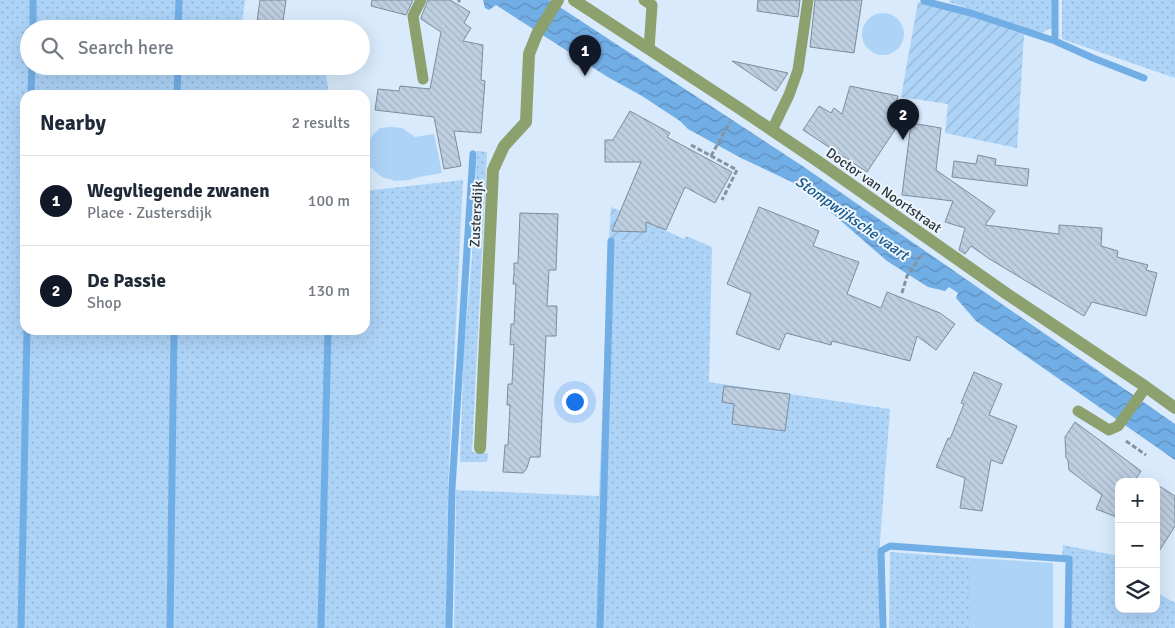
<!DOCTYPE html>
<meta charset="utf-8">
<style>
:root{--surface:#fff;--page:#f2f2f3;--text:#1f2937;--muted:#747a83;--line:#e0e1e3;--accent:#111827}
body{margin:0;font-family:Signika,sans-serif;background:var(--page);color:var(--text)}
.controls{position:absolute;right:15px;bottom:15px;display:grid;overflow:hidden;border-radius:10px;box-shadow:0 5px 20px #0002}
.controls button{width:45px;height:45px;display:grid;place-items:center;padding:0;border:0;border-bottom:1px solid var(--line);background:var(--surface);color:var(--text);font:25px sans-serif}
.you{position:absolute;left:574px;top:401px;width:18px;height:18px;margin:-12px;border:4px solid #fff;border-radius:50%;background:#1a73e8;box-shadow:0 0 0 8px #1a73e833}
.badge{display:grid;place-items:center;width:32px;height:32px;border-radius:50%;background:var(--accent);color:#fff;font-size:16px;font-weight:700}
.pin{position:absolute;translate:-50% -41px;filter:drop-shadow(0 1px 2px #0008)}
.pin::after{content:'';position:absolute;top:26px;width:18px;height:15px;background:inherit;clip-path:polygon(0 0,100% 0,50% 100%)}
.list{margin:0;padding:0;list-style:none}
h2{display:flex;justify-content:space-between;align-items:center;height:65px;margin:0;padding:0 20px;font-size:21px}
h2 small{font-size:16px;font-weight:400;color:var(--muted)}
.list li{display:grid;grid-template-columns:32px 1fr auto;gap:15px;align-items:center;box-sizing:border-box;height:90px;padding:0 20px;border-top:1px solid var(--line)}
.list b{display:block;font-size:19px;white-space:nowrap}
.list p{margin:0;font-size:16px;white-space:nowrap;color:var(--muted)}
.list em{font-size:16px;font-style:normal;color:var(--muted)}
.icon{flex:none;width:28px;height:28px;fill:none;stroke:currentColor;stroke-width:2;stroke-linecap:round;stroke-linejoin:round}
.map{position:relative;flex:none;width:1175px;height:628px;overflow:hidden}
.search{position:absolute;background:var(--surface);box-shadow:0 5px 20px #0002;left:20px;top:20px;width:350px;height:55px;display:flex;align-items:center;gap:12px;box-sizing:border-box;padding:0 18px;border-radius:28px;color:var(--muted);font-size:19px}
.panel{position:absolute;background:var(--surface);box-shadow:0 5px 20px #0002;left:20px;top:90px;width:350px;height:245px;border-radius:15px}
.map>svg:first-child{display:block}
.grass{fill:url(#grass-dots)}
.garden{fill:url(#garden-furrows)}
.pitch{fill:#add3f7}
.water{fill:url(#water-waves)}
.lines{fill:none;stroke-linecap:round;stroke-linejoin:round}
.stream{stroke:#72aee6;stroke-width:7}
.building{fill:url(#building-back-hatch);stroke:#7c8d9c}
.path{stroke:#86939f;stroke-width:3;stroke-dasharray:5 2.5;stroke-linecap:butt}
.service{stroke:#8da16f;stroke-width:11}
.minor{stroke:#8da16f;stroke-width:12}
.labels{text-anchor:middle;stroke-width:4;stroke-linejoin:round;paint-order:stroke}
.street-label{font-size:14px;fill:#2d343b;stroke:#eef6fd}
.water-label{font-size:15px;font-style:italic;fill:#15578b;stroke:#eef6fd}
</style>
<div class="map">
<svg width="1175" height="628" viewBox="0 0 1175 628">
<defs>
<pattern id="grass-dots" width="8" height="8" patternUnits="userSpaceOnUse" patternTransform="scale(1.25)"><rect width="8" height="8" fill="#add3f7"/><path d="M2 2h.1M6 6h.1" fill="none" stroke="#95b6d5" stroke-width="1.8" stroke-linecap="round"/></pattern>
<pattern id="garden-furrows" width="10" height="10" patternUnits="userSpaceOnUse" patternTransform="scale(1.25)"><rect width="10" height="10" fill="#add3f7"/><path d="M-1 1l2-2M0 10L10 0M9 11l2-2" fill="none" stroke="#95b6d5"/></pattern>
<pattern id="water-waves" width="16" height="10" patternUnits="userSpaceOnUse" patternTransform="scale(1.25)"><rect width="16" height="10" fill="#72aee6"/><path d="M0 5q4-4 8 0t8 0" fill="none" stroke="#5e8ebc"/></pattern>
<pattern id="building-back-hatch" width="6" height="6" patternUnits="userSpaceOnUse" patternTransform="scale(1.25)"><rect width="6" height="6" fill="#becfe1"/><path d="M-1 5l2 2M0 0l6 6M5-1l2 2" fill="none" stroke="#a4b2c2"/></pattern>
</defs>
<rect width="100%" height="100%" fill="#d8eafb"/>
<!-- grass -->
<path class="grass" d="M 0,0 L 245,0 L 241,29 L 29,29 L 29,66 L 319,66 L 325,67 L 329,95 L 25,95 L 25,330 L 365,330 L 365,191 L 463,180 L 448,488 L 446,628 L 0,628 Z
M 950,0 L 1052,0 L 1052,28 L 1041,33 L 949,2 Z
M 1062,0 L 1175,0 L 1175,78 L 1062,39 Z
M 477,151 L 487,152 L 472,452 L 488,453 L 487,462 L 460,462 L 464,349 L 472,256 Z
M 649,223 L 684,239 L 686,236 L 712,247 L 709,382 L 890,409 L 880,541 L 879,628 L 454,628 L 456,490 L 599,496 L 609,239 L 647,242 Z
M 1063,545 L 1119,556 L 1119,609 L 1156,609 L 1156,592 L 1175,603 L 1175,628 L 1070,628 L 1072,558 L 1062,557 Z
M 890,552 L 971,558 L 971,628 L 889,628 Z"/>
<!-- garden -->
<path class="garden" d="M 918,2 L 972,16 L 1024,35 L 1017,148 L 945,133 L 948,104 L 901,97 Z
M 611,207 L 649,223 L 647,242 L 609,239 Z"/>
<!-- pitch -->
<path class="pitch" d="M862 34a21 21 0 1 1 42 0a21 21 0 1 1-42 0Z
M 390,127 L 402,128 L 415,137 L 434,134 L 442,173 L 419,177 L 409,180 L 395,181 L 382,177 L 368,165 L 366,150 L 371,137 L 380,128 Z
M 971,558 L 1053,563 L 1053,628 L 971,628 Z"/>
<!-- water -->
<path class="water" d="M 483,0 L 549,0 L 804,167 L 1175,424 L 1175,460 L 976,321 L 956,298 L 958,293 L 949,287 L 945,291 L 928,287 L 887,261 L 810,194 L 794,183 L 741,158 L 688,129 L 680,121 L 642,96 L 606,76 L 496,5 L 489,10 L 485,8 Z"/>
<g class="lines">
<!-- stream -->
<path class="stream" d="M 1055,0 L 1055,41 L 1093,58 L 1144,78
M 924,1 L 971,13 L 1055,41
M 33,29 L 33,0
M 178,29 L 179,0
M 31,95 L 32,66
M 177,95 L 178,66
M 21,628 L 27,330
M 170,628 L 174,330
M 321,628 L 328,330
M 449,628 L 452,488 L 473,154
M 600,628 L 611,241
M 883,628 L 881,551 L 890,546 L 1069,559 L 1068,628"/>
</g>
<!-- building -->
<path class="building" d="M 260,0 L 286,0 L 282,29 L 256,29 Z
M 372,0 L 413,0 L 406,15 L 371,6 Z
M 428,0 L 450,0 L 470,12 L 464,23 L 471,28 L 463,41 L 483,45 L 481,80 L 485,81 L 481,133 L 454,131 L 461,166 L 444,169 L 434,117 L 375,110 L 378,89 L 399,91 L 400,86 L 430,89 L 441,32 L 421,19 L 421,17 Z
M 758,0 L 800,0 L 798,17 L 757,11 Z
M 815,0 L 862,0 L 854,53 L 810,47 Z
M 732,61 L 788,73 L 776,91 Z
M 850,86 L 898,96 L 890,121 L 900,122 L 867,172 L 803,130 L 819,106 L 831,113 L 834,108 L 842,114 Z
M 630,111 L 670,133 L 667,137 L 732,172 L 715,203 L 685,187 L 666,230 L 646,222 L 646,232 L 612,231 L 641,162 L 605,162 L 605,140 L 613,140 Z
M 911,123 L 941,128 L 936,170 L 995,211 L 985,225 L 1059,234 L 1059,225 L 1102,228 L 1101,246 L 1118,251 L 1117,257 L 1148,265 L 1146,270 L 1157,273 L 1146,316 L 1092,302 L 1084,316 L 988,258 L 971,246 L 965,254 L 959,250 L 965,228 L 945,222 L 953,201 L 902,195 Z
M 978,155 L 996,159 L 995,165 L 1029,169 L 1027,186 L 952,177 L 954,161 L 976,164 Z
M 759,207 L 819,231 L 813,246 L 859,262 L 847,294 L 881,308 L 887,292 L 940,313 L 955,324 L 936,350 L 917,336 L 910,361 L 832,341 L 831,345 L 786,333 L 779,350 L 736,334 L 751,294 L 727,284 Z
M 520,213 L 558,214 L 556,270 L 549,270 L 547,306 L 557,306 L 556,336 L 546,336 L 540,457 L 530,457 L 527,468 L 523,473 L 503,472 L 505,445 L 508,445 L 510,405 L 507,405 L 508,384 L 512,384 L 514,344 L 510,345 L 511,324 L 514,324 L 516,284 L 513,284 L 514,274 L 514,263 L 518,263 Z
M 974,372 L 1002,384 L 989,415 L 1017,426 L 1002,464 L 991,460 L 982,511 L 960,508 L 965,478 L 936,467 L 948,438 L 950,439 L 964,404 L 961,403 Z
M 724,386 L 790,394 L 785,431 L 732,424 L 734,404 L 722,402 Z
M 1075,422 L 1141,471 L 1134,482 L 1119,482 L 1119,518 L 1096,509 L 1102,495 L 1069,470 L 1068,460 L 1066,458 L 1065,437 Z
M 1156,484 L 1175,496 L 1175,526 L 1156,556 Z"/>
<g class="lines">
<!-- path -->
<path class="path" d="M 458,2 L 460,0
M 691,145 L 737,170 L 722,200
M 711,156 L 730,122
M 902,293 L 907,276 L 922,254
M 1126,441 L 1146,455"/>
<!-- service -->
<path class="service" d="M 421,0 L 413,16 L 423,79
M 644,0 L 652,5 L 649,49
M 772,130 L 789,95 L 798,70 L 808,0
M 1078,411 L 1109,430 L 1118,426 L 1146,387"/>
<!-- minor -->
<path class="minor" d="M 574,0 L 739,108 L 819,162 L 1007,294 L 1146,387 L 1175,408
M 480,448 L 493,170 L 504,146 L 526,122 L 529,54 L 537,34 L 558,0"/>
</g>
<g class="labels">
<!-- street labels -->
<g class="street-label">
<text transform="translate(884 190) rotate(35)" y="5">Doctor van Noortstraat</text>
<text transform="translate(476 214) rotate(-87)" y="5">Zustersdijk</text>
</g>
<!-- water labels -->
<g class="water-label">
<text transform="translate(852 218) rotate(35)" y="5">Stompwijksche vaart</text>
</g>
</g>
</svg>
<div class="controls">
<button>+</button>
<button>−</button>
<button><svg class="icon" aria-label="layers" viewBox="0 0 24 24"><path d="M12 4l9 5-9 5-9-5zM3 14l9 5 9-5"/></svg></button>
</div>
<div class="you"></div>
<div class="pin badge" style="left:585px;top:76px">1</div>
<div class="pin badge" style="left:903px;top:140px">2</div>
<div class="search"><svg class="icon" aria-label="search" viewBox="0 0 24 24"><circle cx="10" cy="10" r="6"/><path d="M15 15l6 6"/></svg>Search here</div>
<section class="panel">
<h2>Nearby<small>2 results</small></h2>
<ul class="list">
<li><span class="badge">1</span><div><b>Wegvliegende zwanen</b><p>Place · Zustersdijk</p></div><em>100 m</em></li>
<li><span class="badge">2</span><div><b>De Passie</b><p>Shop</p></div><em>130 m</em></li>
</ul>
</section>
</div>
